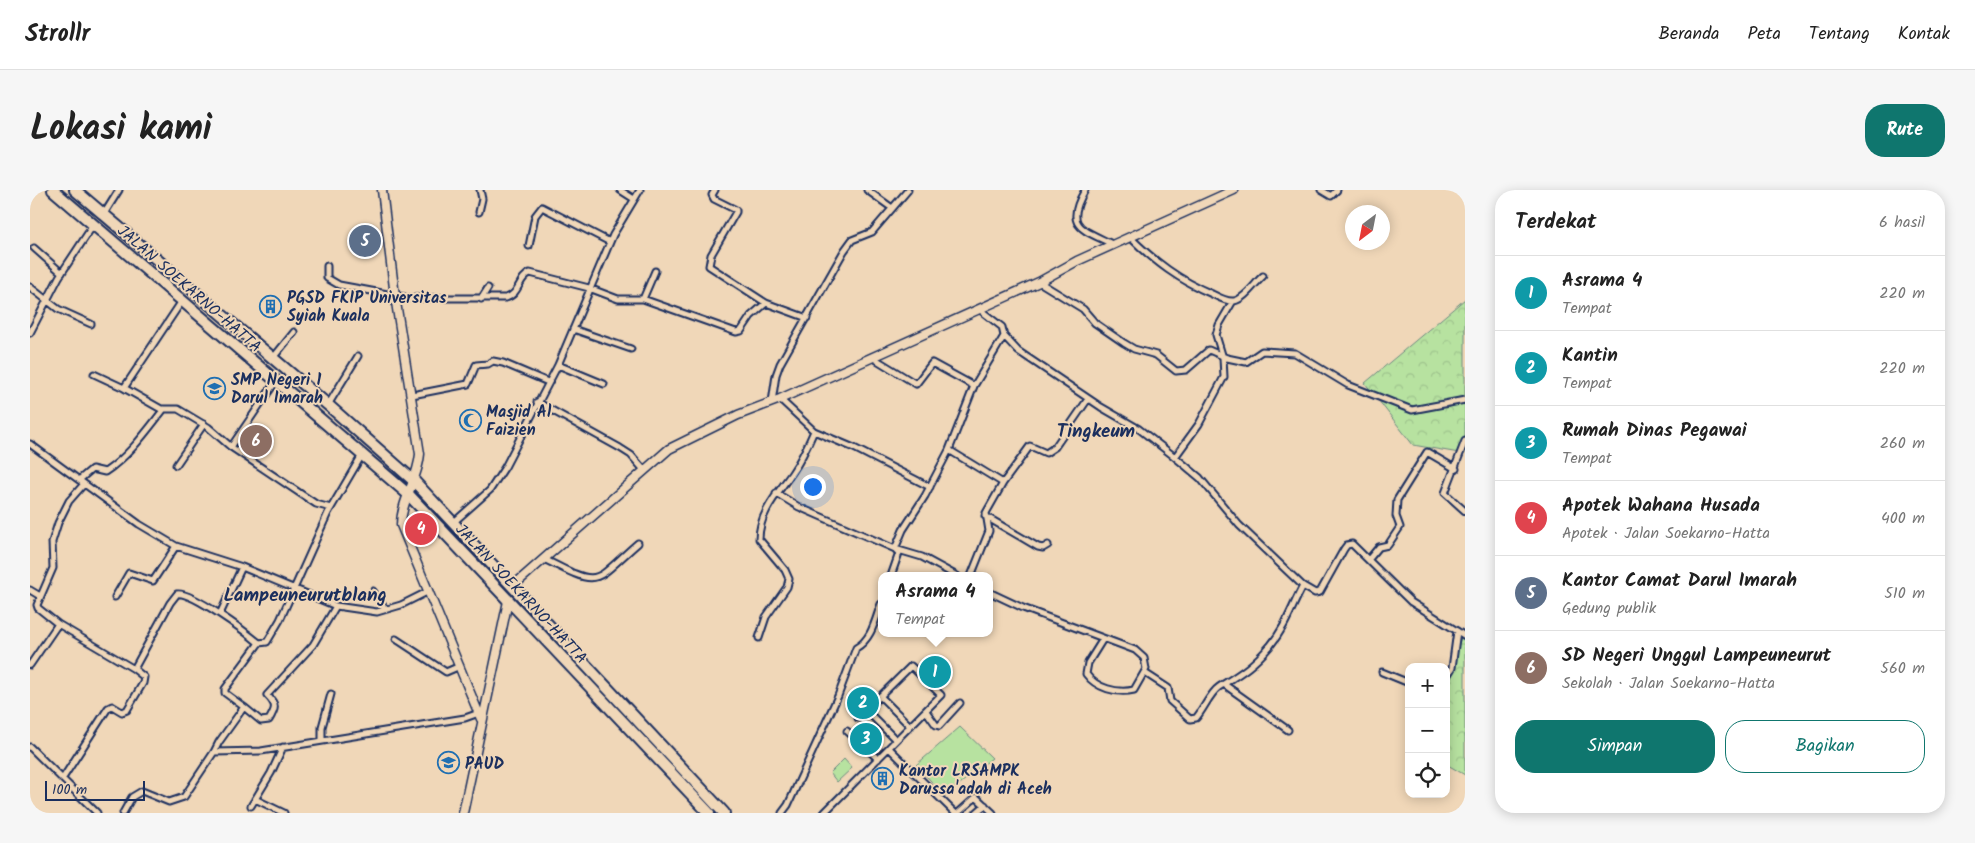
<!DOCTYPE html>
<html lang="id">
<meta charset="utf-8">
<style>
:root{--surface:#fff;--page:#f6f6f6;--text:#222;--muted:#767676;--line:#e0e0e0;--accent:#0f766e}
body{margin:0;font-family:Kalam,sans-serif;background:var(--page);color:var(--text)}
.controls{position:absolute;right:15px;bottom:15px;display:grid;overflow:hidden;border-radius:10px;box-shadow:0 2px 12px #0003}
.controls button{width:45px;height:45px;display:grid;place-items:center;padding:0;border:0;border-bottom:1px solid var(--line);background:var(--surface);color:var(--text);font:25px sans-serif}
.compass{position:absolute;left:1315px;top:15px;width:45px;height:45px;border-radius:50%;background:var(--surface);box-shadow:0 2px 12px #0003;rotate:212deg}
.scale{position:absolute;left:15px;bottom:12px;width:100px;box-sizing:border-box;padding-left:5px;border:2px solid #1b2f5e;border-top:0;font-size:14px;line-height:18px;white-space:nowrap;color:#1b2f5e;-webkit-text-stroke:4px #f0d7b8;paint-order:stroke}
.you{position:absolute;left:782px;top:296px;width:18px;height:18px;margin:-12px;border:4px solid #fff;border-radius:50%;background:#1a73e8;box-shadow:0 0 0 8px #1a73e833}
.badge{display:grid;place-items:center;width:32px;height:32px;border-radius:50%;background:var(--accent);color:#fff;font-size:16px;font-weight:700}
.pin{position:absolute;translate:-50% -50%;border:2px solid #fff;box-shadow:0 1px 5px #0006}
.popup{position:absolute;left:848px;top:382px;width:115px;height:65px;box-sizing:border-box;display:grid;place-content:center;border-radius:10px;background:var(--surface);filter:drop-shadow(0 1px 4px #0005);font-size:16px;white-space:nowrap;color:var(--muted)}
.popup b{font-size:19px;color:var(--text)}
.popup::after{content:'';position:absolute;left:50%;top:100%;margin-left:-10px;border:10px solid transparent;border-top-color:var(--surface)}
.list{margin:0;padding:0;list-style:none}
h2{display:flex;justify-content:space-between;align-items:center;height:65px;margin:0;padding:0 20px;font-size:21px}
h2 small{font-size:16px;font-weight:400;color:var(--muted)}
.list li{display:grid;grid-template-columns:32px 1fr auto;gap:15px;align-items:center;box-sizing:border-box;height:75px;padding:0 20px;border-top:1px solid var(--line)}
.list b{display:block;font-size:19px;white-space:nowrap}
.list p{margin:0;font-size:16px;white-space:nowrap;color:var(--muted)}
.list em{font-size:16px;font-style:normal;color:var(--muted)}
.actions{display:flex;gap:10px;padding:15px 20px}
.actions a{flex:1;padding:11px 0;border:1px solid var(--accent);border-radius:20px;text-align:center;font-size:18px;color:var(--accent)}
.actions .main{background:var(--accent);color:#fff}
.icon{flex:none;width:28px;height:28px;fill:none;stroke:currentColor;stroke-width:2;stroke-linecap:round;stroke-linejoin:round}
.map{position:relative;flex:none;width:1435px;height:623px;overflow:hidden;border-radius:20px}
header{display:flex;align-items:center;gap:30px;box-sizing:border-box;height:70px;padding:0 25px;background:var(--surface);border-bottom:1px solid var(--line)}
header strong{font-size:24px}
nav{display:flex;gap:28px;margin-inline-start:auto;font-size:18px}
.intro{display:flex;align-items:center;justify-content:space-between;box-sizing:border-box;height:120px;padding:0 30px}
h1{margin:0;font-size:35px}
.button{padding:12px 22px;border-radius:20px;background:var(--accent);color:#fff;font-size:18px;font-weight:700}
main{display:flex;gap:30px;padding:0 30px}
aside{flex:1;background:var(--surface);border-radius:20px;box-shadow:0 2px 12px #0003}
.map>svg:first-child{display:block}
.green{fill:#b7e2a0;stroke:#69887f}
.forest{fill:url(#forest-crowns);stroke:#69887f}
.lines{fill:none;stroke-linecap:round;stroke-linejoin:round}
.street-casing{stroke:#1b2f5e;stroke-width:9}
.secondary-casing{stroke:#1b2f5e;stroke-width:11}
.highway-casing{stroke:#1b2f5e;stroke-width:14}
.street{stroke:#f0d7b8;stroke-width:5}
.secondary{stroke:#f0d7b8;stroke-width:8}
.highway{stroke:#f0d7b8;stroke-width:10}
.labels{text-anchor:middle;stroke-width:4;stroke-linejoin:round;paint-order:stroke}
.street-label{font-size:16px;fill:#1b2f5e;stroke:#f0d7b8}
.poi-label{font-size:16px;font-weight:bold;fill:#1b2f5e;stroke:#f0d7b8;text-anchor:start}
.quarter-label{font-size:19px;font-weight:bold;fill:#1b2f5e;stroke:#f0d7b8}
</style>
<header>
<strong>Strollr</strong>
<nav><a>Beranda</a><a>Peta</a><a>Tentang</a><a>Kontak</a></nav>
</header>
<div class="intro"><h1>Lokasi kami</h1><a class="button">Rute</a></div>
<main>
<div class="map">
<svg width="1435" height="623" viewBox="0 0 1435 623">
<defs>
<pattern id="forest-crowns" width="20" height="18" patternUnits="userSpaceOnUse" patternTransform="scale(1.25)"><rect width="20" height="18" fill="#b7e2a0"/><path d="M2 6a3 3 0 1 1 6 0M12 15a3 3 0 1 1 6 0" fill="none" stroke="#9dc28c"/></pattern>
</defs>
<rect width="100%" height="100%" fill="#f0d7b8"/>
<filter id="ink" filterUnits="userSpaceOnUse"><feTurbulence type="fractalNoise" baseFrequency=".02" numOctaves="2"/><feDisplacementMap in="SourceGraphic" scale="10" xChannelSelector="R" yChannelSelector="G"/><feConvolveMatrix kernelMatrix="1 2 1 2 8 2 1 2 1" color-interpolation-filters="sRGB"/></filter>
<g filter="url(#ink)">
<!-- green -->
<path class="green" d="M 930,537 L 962,568 L 915,606 L 886,575 Z
M 814,569 L 822,578 L 807,592 L 800,583 Z"/>
<!-- forest -->
<path class="forest" d="M 1435,109 L 1435,264 L 1383,255 L 1335,193 Z
M 1435,438 L 1435,585 L 1416,574 L 1416,486 Z"/>
<g class="lines">
<defs>
<path id="street" d="M 590,0 L 604,9
M 685,0 L 682,5 L 684,9 L 706,20 L 706,22 L 681,65 L 679,76 L 736,113 L 777,128
M 837,0 L 862,18
M 1055,0 C 1033,38 1053,39 1084,55
M 1291,0 L 1301,6 L 1307,0
M 449,22 L 452,9 L 450,0
M 74,24 L 89,0
M 1100,47 C 1125,72 1149,90 1182,104 C 1188,107 1196,112 1204,111 C 1215,109 1225,93 1233,86
M 499,56 L 505,26 L 512,17 L 580,52
M 4,58 L 32,83
M 297,76 L 297,88 L 309,95 L 379,108 L 476,108 C 490,104 488,88 500,83 L 559,98 L 588,109 L 613,109 L 706,142 L 711,141 L 721,126 L 736,113
M 1009,92 L 1053,119 L 1065,133 L 1094,153 L 1104,159 L 1126,165 L 1146,181 L 1156,180 L 1179,160 L 1197,168 L 1216,172 L 1232,161 L 1265,163 L 1318,195 L 1382,220 L 1435,210
M 0,97 L 28,119 L 61,134
M 451,109 L 458,98
M 613,109 L 625,81
M 152,111 L 94,198 L 131,219 L 148,219 L 178,237 L 201,257 L 246,191
M 949,119 L 972,137 L 974,146 L 988,161 L 1071,217 L 1109,239 L 1145,267 L 1170,288 L 1209,335 L 1273,396 L 1285,403 L 1290,402 L 1314,359 L 1317,355 L 1322,354 L 1381,412 L 1435,446
M 543,139 L 601,159
M 0,143 L 29,87 L 64,34
M 842,167 L 886,194 L 902,173 L 944,196
M 243,168 L 264,142
M 528,175 L 574,194
M 64,184 L 94,198
M 382,205 L 438,194 L 446,175 L 458,174 L 463,171 L 473,173 L 518,192
M 750,209 L 784,241 L 824,258 L 900,297
M 507,212 L 590,258 L 601,265 L 614,280
M 742,212 L 746,185 L 750,174 L 814,61 L 822,50 L 842,42 L 878,0
M 298,215 L 328,166
M 1435,251 L 1415,303 L 1435,321
M 0,254 L 109,334 L 146,356 L 212,377 L 306,416 L 347,422 L 371,415 L 399,401
M 201,257 L 286,314 L 301,318
M 919,260 L 973,293
M 1145,267 L 1169,234 L 1194,187 L 1193,168 L 1186,145 L 1189,135 L 1203,111
M 146,275 L 174,234
M 49,290 L 62,279 L 75,282 C 99,266 116,242 134,219
M 746,303 L 769,317 L 865,359 L 892,367 L 927,386
M 955,326 L 1008,357 L 1013,358 L 1018,355
M 424,332 L 460,300 L 475,277 L 528,175 L 583,45 L 610,0
M 514,369 C 572,398 561,394 608,353
M 1339,369 L 1349,357 L 1358,355 L 1370,337 L 1366,326 L 1367,310 L 1397,262 L 1426,279
M 861,386 L 869,363 L 865,359 L 873,340 L 895,306 L 919,260 L 944,196 L 974,146
M 941,386 L 959,341 L 956,323 L 973,293 L 1000,256 L 1016,263 L 1025,257 L 1058,209
M 0,400 L 10,406
M 343,401 L 355,419
M 959,402 L 993,418 L 1105,460 L 1114,468 L 1116,479 L 1104,500 C 1087,504 1066,498 1056,484 L 1058,473 L 1073,449
M 85,407 L 99,383 L 123,391 L 146,356
M 190,424 L 212,377
M 28,434 L 8,418 L 7,415 L 23,378 L 22,352 L 28,333 L 39,311 L 54,294
M 729,448 L 736,427 L 757,397 L 759,389 L 755,380 L 729,349 C 729,323 748,303 762,283 C 771,270 778,255 784,241
M 366,449 L 416,482 L 430,476
M 0,475 L 28,434 L 104,479
M 1352,482 L 1379,493
M 1115,483 L 1138,498 L 1140,511 L 1160,529 L 1166,528 C 1174,519 1180,503 1189,497 C 1211,483 1222,477 1240,456 C 1257,435 1261,418 1273,396
M 1416,488 L 1422,478 L 1427,441
M 1195,495 L 1258,540
M 850,506 L 880,536
M 214,517 L 231,531 L 239,530 C 246,518 247,515 237,505 L 283,455 L 306,416
M 836,520 L 866,550
M 896,521 L 906,535 L 909,536 L 930,513
M 817,541 L 848,569
M 292,551 L 292,537 L 301,504
M 0,557 L 67,623
M 859,558 L 925,623
M 184,562 L 189,552 L 214,517 L 195,503 L 195,499 L 229,453
M 33,588 L 78,518 L 82,516 L 92,522 L 97,520 L 113,493 L 114,487 L 104,479 L 140,413 L 147,404 C 161,401 216,442 229,453 L 237,452 L 250,430 L 298,323 L 332,265
M 225,609 L 254,623
M 221,616 L 241,583 L 253,557
M 93,623 L 102,607 L 112,601 L 139,612 L 154,607 L 184,562 L 231,561 L 435,528 L 449,523
M 752,623 L 758,615 L 808,506 L 826,458 C 842,449 845,430 851,414
M 794,623 L 911,505 L 881,476 L 828,528
M 928,623 L 946,607 L 963,623
M 946,623 L 955,615"/>
<path id="secondary" d="M 352,0 L 365,106 L 390,264 C 388,290 371,310 371,335 L 451,529
M 483,396 L 639,259 L 708,225 L 750,209 L 1009,92 L 1047,71 L 1204,0
M 433,623 L 478,411"/>
<path id="highway" d="M 23,0 L 378,304 L 679,623
M 45,0 L 298,215 L 384,291 L 694,623"/>
</defs>
<!-- street casing -->
<use href="#street" class="street-casing"/>
<!-- secondary casing -->
<use href="#secondary" class="secondary-casing"/>
<!-- highway casing -->
<use href="#highway" class="highway-casing"/>
<!-- street -->
<use href="#street" class="street"/>
<!-- secondary -->
<use href="#secondary" class="secondary"/>
<!-- highway -->
<use href="#highway" class="highway"/>
</g>
</g>
<!-- icons -->
<defs>
<symbol id="building-ring" viewBox="-11 -11 22 22"><circle r="9.5" fill="#f0d7b8" stroke="#1f6fb2" stroke-width="1.5"/><path d="M-4-6H4V6H1V3H-1V6H-4ZM-2.5-4.3h1.7v1.8h-1.7ZM.8-4.3h1.7v1.8H.8ZM-2.5-1h1.7V.8h-1.7ZM.8-1h1.7V.8H.8Z" fill="#1f6fb2"/></symbol>
<symbol id="school-ring" viewBox="-11 -11 22 22"><circle r="9.5" fill="#f0d7b8" stroke="#1f6fb2" stroke-width="1.5"/><path d="M0-5L7-2L0 1L-7-2ZM-4 1L0 2.5L4 1V4Q0 6-4 4Z" fill="#1f6fb2"/></symbol>
<symbol id="mosque-ring" viewBox="-11 -11 22 22"><circle r="9.5" fill="#f0d7b8" stroke="#1f6fb2" stroke-width="1.5"/><path d="M3.5-4.9A6 6 0 1 0 3.5 4.9A5 5 0 1 1 3.5-4.9Z" fill="#1f6fb2"/></symbol>
</defs>
<g fill-rule="evenodd">
<use href="#building-ring" x="228" y="104" width="25" height="25"/>
<use href="#school-ring" x="172" y="186" width="25" height="25"/>
<use href="#mosque-ring" x="428" y="218" width="25" height="25"/>
<use href="#school-ring" x="406" y="560" width="25" height="25"/>
<use href="#building-ring" x="840" y="576" width="25" height="25"/>
</g>
<g class="labels">
<!-- street labels -->
<g class="street-label">
<text transform="translate(160 98) rotate(41)" y="6">JALAN SOEKARNO-HATTA</text>
<text transform="translate(492 403) rotate(47)" y="6">JALAN SOEKARNO-HATTA</text>
</g>
<!-- poi labels -->
<g class="poi-label">
<text x="257" y="113">PGSD FKIP Universitas<tspan x="257" dy="18">Syiah Kuala</tspan></text>
<text x="201" y="195">SMP Negeri 1<tspan x="201" dy="18">Darul Imarah</tspan></text>
<text x="456" y="227">Masjid Al<tspan x="456" dy="18">Faizien</tspan></text>
<text x="435" y="579">PAUD</text>
<text x="869" y="586">Kantor LRSAMPK<tspan x="869" dy="18">Darussa'adah di Aceh</tspan></text>
</g>
<!-- quarter labels -->
<g class="quarter-label">
<text x="1066" y="247">Tingkeum</text>
<text x="275" y="411">Lampeuneurutblang</text>
</g>
</g>
</svg>
<div class="controls">
<button>+</button>
<button>−</button>
<button><svg class="icon" aria-label="locate" viewBox="0 0 24 24"><circle cx="12" cy="12" r="6"/><path d="M12 2v4M12 18v4M2 12h4M18 12h4"/></svg></button>
</div>
<svg class="compass" viewBox="-18 -18 36 36"><path d="M0-13l5 13h-10z" fill="#e53935"/><path d="M0 13l5-13h-10z" fill="#767676"/></svg>
<div class="scale">100 m</div>
<div class="you"></div>
<div class="pin badge" style="left:905px;top:482px;background:#0f9aa8">1</div>
<div class="popup"><b>Asrama 4</b>Tempat</div>
<div class="pin badge" style="left:833px;top:513px;background:#0f9aa8">2</div>
<div class="pin badge" style="left:836px;top:549px;background:#0f9aa8">3</div>
<div class="pin badge" style="left:391px;top:339px;background:#e0444e">4</div>
<div class="pin badge" style="left:335px;top:51px;background:#5c6f8a">5</div>
<div class="pin badge" style="left:226px;top:251px;background:#8d6e63">6</div>
</div>
<aside>
<h2>Terdekat<small>6 hasil</small></h2>
<ul class="list">
<li><span class="badge" style="background:#0f9aa8">1</span><div><b>Asrama 4</b><p>Tempat</p></div><em>220 m</em></li>
<li><span class="badge" style="background:#0f9aa8">2</span><div><b>Kantin</b><p>Tempat</p></div><em>220 m</em></li>
<li><span class="badge" style="background:#0f9aa8">3</span><div><b>Rumah Dinas Pegawai</b><p>Tempat</p></div><em>260 m</em></li>
<li><span class="badge" style="background:#e0444e">4</span><div><b>Apotek Wahana Husada</b><p>Apotek · Jalan Soekarno-Hatta</p></div><em>400 m</em></li>
<li><span class="badge" style="background:#5c6f8a">5</span><div><b>Kantor Camat Darul Imarah</b><p>Gedung publik</p></div><em>510 m</em></li>
<li><span class="badge" style="background:#8d6e63">6</span><div><b>SD Negeri Unggul Lampeuneurut</b><p>Sekolah · Jalan Soekarno-Hatta</p></div><em>560 m</em></li>
</ul>
<div class="actions"><a class="main">Simpan</a><a>Bagikan</a></div>
</aside>
</main>
